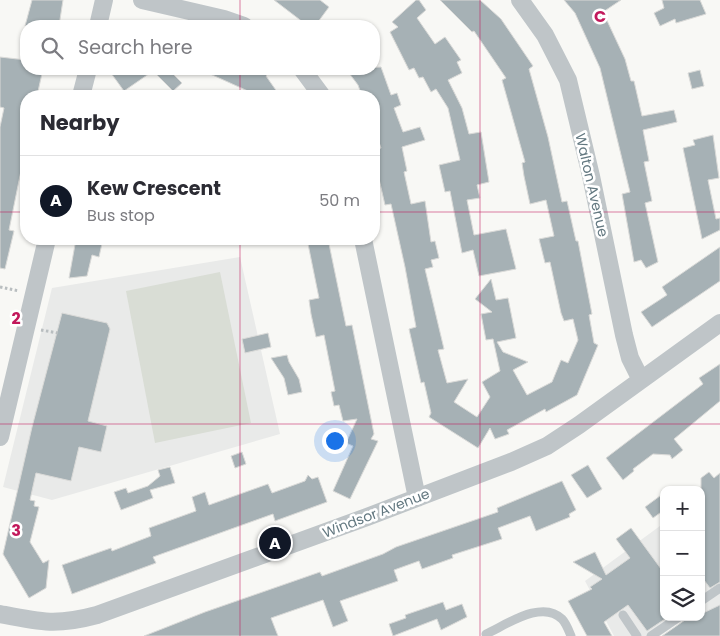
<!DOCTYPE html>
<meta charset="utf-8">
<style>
:root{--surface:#fff;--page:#f7f7f7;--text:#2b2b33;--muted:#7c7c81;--line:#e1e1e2;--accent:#111827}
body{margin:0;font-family:Poppins,sans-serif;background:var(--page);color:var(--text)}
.controls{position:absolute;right:15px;bottom:15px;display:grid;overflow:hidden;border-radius:10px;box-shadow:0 1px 4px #0004}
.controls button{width:45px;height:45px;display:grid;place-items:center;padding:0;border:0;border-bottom:1px solid var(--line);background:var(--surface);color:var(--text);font:25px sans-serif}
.you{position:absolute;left:334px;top:440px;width:18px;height:18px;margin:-12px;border:4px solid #fff;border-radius:50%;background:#1a73e8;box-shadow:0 0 0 8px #1a73e833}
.badge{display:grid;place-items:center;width:32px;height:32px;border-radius:50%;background:var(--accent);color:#fff;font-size:16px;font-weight:700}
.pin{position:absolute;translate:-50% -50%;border:2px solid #fff;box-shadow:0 1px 5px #0006}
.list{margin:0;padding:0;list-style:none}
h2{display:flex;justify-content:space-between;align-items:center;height:65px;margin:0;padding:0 20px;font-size:21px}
h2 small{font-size:16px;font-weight:400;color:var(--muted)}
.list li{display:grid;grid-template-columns:32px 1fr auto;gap:15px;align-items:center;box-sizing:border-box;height:90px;padding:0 20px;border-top:1px solid var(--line)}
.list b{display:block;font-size:19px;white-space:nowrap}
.list p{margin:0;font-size:16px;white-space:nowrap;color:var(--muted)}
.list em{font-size:16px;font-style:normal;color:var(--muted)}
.icon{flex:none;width:28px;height:28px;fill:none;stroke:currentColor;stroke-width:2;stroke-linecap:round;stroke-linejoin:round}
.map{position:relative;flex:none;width:720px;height:636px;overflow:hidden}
.search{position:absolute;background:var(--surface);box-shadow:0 1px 4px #0004;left:20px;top:20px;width:360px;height:55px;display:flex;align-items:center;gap:12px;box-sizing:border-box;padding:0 18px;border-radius:20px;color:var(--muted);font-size:19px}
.panel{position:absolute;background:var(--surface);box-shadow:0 1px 4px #0004;left:20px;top:90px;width:360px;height:155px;border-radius:20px}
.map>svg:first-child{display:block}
.built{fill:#e9eae9}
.green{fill:#d9ddd5}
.building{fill:#a6b1b5;stroke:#dadad8}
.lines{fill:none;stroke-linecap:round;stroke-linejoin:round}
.path{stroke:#b9bec0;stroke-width:3;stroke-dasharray:2.5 2.5;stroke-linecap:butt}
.service{stroke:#bfc5c8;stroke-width:9}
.minor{stroke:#bfc5c8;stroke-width:18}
.grid{fill:none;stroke:#c2185b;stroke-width:1;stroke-opacity:0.55}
.labels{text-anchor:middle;stroke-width:5;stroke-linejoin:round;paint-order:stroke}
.street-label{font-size:14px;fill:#637880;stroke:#fff}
.grid-label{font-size:16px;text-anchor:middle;font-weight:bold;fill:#c2185b;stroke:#fff;stroke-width:5;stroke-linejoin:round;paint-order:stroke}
</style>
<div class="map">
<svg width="720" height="636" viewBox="0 0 720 636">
<rect width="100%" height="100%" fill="#f8f8f5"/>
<!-- built -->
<path class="built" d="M 240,257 L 280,434 L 52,500 L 3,487 L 52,288 Z
M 720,482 L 720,636 L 694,636 L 686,618 L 660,636 L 614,636 L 585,581 L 664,523 L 664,617 L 701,617 L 701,496 Z"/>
<!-- green -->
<path class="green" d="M 220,272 L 251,423 L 155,443 L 126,291 Z"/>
<!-- building -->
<path class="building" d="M 32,0 L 63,0 L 59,26 L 25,26 Z
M 274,0 L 320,0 L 329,7 L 315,26 L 308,26 Z
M 416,0 L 419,0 L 426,10 L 417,18 L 435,44 L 445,37 L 461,60 L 457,62 L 462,73 L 448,80 L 462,108 L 469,134 L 481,132 L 489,182 L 477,185 L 480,198 L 467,200 L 474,235 L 506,229 L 516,269 L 479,276 L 473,250 L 462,253 L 450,191 L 445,192 L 439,165 L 460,160 L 448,108 L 436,89 L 431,92 L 423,77 L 419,78 L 414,68 L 409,70 L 390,32 L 398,27 L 392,22 Z
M 440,0 L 480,0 L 501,19 L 533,66 L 529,69 L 548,137 L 562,202 L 567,201 L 576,241 L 578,241 L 592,314 L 589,315 L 594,343 L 598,345 L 577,395 L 546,412 L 545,409 L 507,430 L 509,434 L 495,439 L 490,428 L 478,448 L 429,417 L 431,413 L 424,382 L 421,383 L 409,329 L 416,327 L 405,267 L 391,204 L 385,205 L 374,157 L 374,150 L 381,148 L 374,128 L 374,96 L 362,96 L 358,85 L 346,69 L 381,67 L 391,95 L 397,93 L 401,105 L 394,108 L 403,132 L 420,127 L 425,140 L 402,147 L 407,171 L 404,172 L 411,204 L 425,201 L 431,242 L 435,241 L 439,258 L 431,260 L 433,267 L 425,269 L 444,349 L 438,350 L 447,383 L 468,379 L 454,402 L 477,417 L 490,397 L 482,382 L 500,371 L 493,339 L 486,340 L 481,314 L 492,312 L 475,299 L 491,279 L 496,300 L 508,298 L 516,338 L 497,342 L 503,352 L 528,362 L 513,370 L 527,395 L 552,382 L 561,360 L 568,363 L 578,340 L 573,319 L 564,321 L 561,313 L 550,262 L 545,263 L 539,239 L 554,236 L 546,200 L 530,204 L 524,176 L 522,163 L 525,162 L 502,80 L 506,78 L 474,31 L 472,32 Z
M 564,0 L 621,0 L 603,12 L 625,59 L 631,81 L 634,81 L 642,116 L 674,110 L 677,122 L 643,130 L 649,161 L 644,162 L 652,201 L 645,203 L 658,262 L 646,268 L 641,260 L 634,262 L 622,194 L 630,192 L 600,68 L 575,13 Z
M 662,0 L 700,0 L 706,14 L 676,23 L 675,19 L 660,26 L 654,13 L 664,8 Z
M 0,57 L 26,60 L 26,69 L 43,69 L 37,96 L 26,96 L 26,146 L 9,230 L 14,231 L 5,269 L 0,268 L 0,127 L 4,108 L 0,107 Z
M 108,69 L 168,69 L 182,83 L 173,91 L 153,71 L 124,91 Z
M 199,69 L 273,69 L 266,76 L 280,96 L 259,96 Z
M 700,70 L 704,86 L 692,89 L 688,73 Z
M 713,135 L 719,178 L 708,180 L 716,219 L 720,218 L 720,230 L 702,239 L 683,148 L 695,145 L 693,140 Z
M 76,239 L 103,239 L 99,257 L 92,255 L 87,276 L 69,278 Z
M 307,239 L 328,239 L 346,326 L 352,325 L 374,434 L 371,439 L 378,441 L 350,499 L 333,491 L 353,446 L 346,443 L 357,419 L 343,421 L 339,405 L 334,406 L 331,392 L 335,391 L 324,335 L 316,337 L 311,314 L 309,300 L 319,298 Z
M 720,247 L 720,281 L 652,327 L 641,312 L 667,295 L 662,287 Z
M 62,313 L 107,323 L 110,329 L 88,421 L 107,426 L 101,452 L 79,447 L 71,481 L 36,473 L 30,500 L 35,501 L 34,506 L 39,507 L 30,542 L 43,563 L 49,560 L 46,588 L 29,598 L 3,554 L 32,427 Z
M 268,333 L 271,347 L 245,353 L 242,339 Z
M 287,355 L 289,362 L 299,379 L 302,392 L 288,395 L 284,378 L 271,358 Z
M 720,364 L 720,401 L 674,439 L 683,450 L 672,459 L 670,455 L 653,454 L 633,469 L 634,471 L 623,480 L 606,458 L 703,384 L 699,378 Z
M 242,452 L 246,464 L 235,468 L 231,456 Z
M 588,465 L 602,489 L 587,498 L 571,475 Z
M 170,467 L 175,483 L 150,490 L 153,498 L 121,510 L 114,492 L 126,488 L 128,493 L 148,486 L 160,476 L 158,470 Z
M 709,472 L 714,478 L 720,473 L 720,582 L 710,588 L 701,576 L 701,478 Z
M 308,475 L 312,479 L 318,477 L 327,502 L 275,521 L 273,514 L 153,557 L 156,563 L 72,594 L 62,565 L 111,548 L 112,551 L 151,536 L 149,528 L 196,511 L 192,497 L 205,492 L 209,505 L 268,484 L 272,493 L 305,481 Z
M 562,481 L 576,510 L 569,514 L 570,517 L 536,531 L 530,516 L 498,528 L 502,539 L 452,555 L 453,558 L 422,569 L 419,561 L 394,570 L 398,581 L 340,601 L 348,621 L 333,627 L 323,600 L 271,618 L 278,636 L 144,636 L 205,612 L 320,572 L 322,576 L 383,554 L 396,547 L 498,512 L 497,508 Z
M 664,493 L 664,510 L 653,518 L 645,507 Z
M 631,528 L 664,573 L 664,617 L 668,617 L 647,631 L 628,605 L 604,622 L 612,636 L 587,636 L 568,601 L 592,589 L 590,587 L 602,579 L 573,562 L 595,552 L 606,575 L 630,558 L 616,539 Z
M 443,602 L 446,610 L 462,604 L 467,617 L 441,630 L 437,619 L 393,636 L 389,624 L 406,618 L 405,615 Z
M 720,605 L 720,636 L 662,636 L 685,620 L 701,617 L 701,614 Z"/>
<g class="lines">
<!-- path -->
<path class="path" d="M 0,287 L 19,291
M 41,330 L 58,333"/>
<!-- service -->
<path class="service" d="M 701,601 L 720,588
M 623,615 L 637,636
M 486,634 C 506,625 542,599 562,619 C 566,623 569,631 571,636
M 651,636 L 679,617"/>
<!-- minor -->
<path class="minor" d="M 142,0 L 224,19 L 244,26
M 520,0 L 545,35 L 568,80 L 591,176 L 624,335 L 630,358 L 641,380
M 98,26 L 104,0
M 302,69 L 322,96
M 81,96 L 88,69
M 363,239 L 417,498
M 0,437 L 47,239
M 0,614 C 40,622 56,626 97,615 L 367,517 L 511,462 L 547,446 L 579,425 L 720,323"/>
</g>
<!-- grid -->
<path class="grid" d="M 240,0 L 240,26M 480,0 L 480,636M 240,69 L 240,96M 0,212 L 26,212M 374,212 L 720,212M 240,239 L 240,636M 0,424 L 720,424"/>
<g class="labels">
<!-- street labels -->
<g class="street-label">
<text transform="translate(592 185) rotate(77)" y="5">Walton Avenue</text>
<text transform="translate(376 513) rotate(-21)" y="5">Windsor Avenue</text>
</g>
</g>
<g class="grid-label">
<text x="600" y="22">C</text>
<text x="16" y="324">2</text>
<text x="16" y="536">3</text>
</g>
</svg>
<div class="controls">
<button>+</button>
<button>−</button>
<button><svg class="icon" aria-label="layers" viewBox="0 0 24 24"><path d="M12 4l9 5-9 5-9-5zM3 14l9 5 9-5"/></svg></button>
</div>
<div class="you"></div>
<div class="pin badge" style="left:275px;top:543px">A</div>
<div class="search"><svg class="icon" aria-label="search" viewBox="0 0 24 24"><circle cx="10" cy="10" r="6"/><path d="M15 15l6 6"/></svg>Search here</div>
<section class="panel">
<h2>Nearby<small></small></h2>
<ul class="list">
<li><span class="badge">A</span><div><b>Kew Crescent</b><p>Bus stop</p></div><em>50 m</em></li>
</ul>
</section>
</div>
